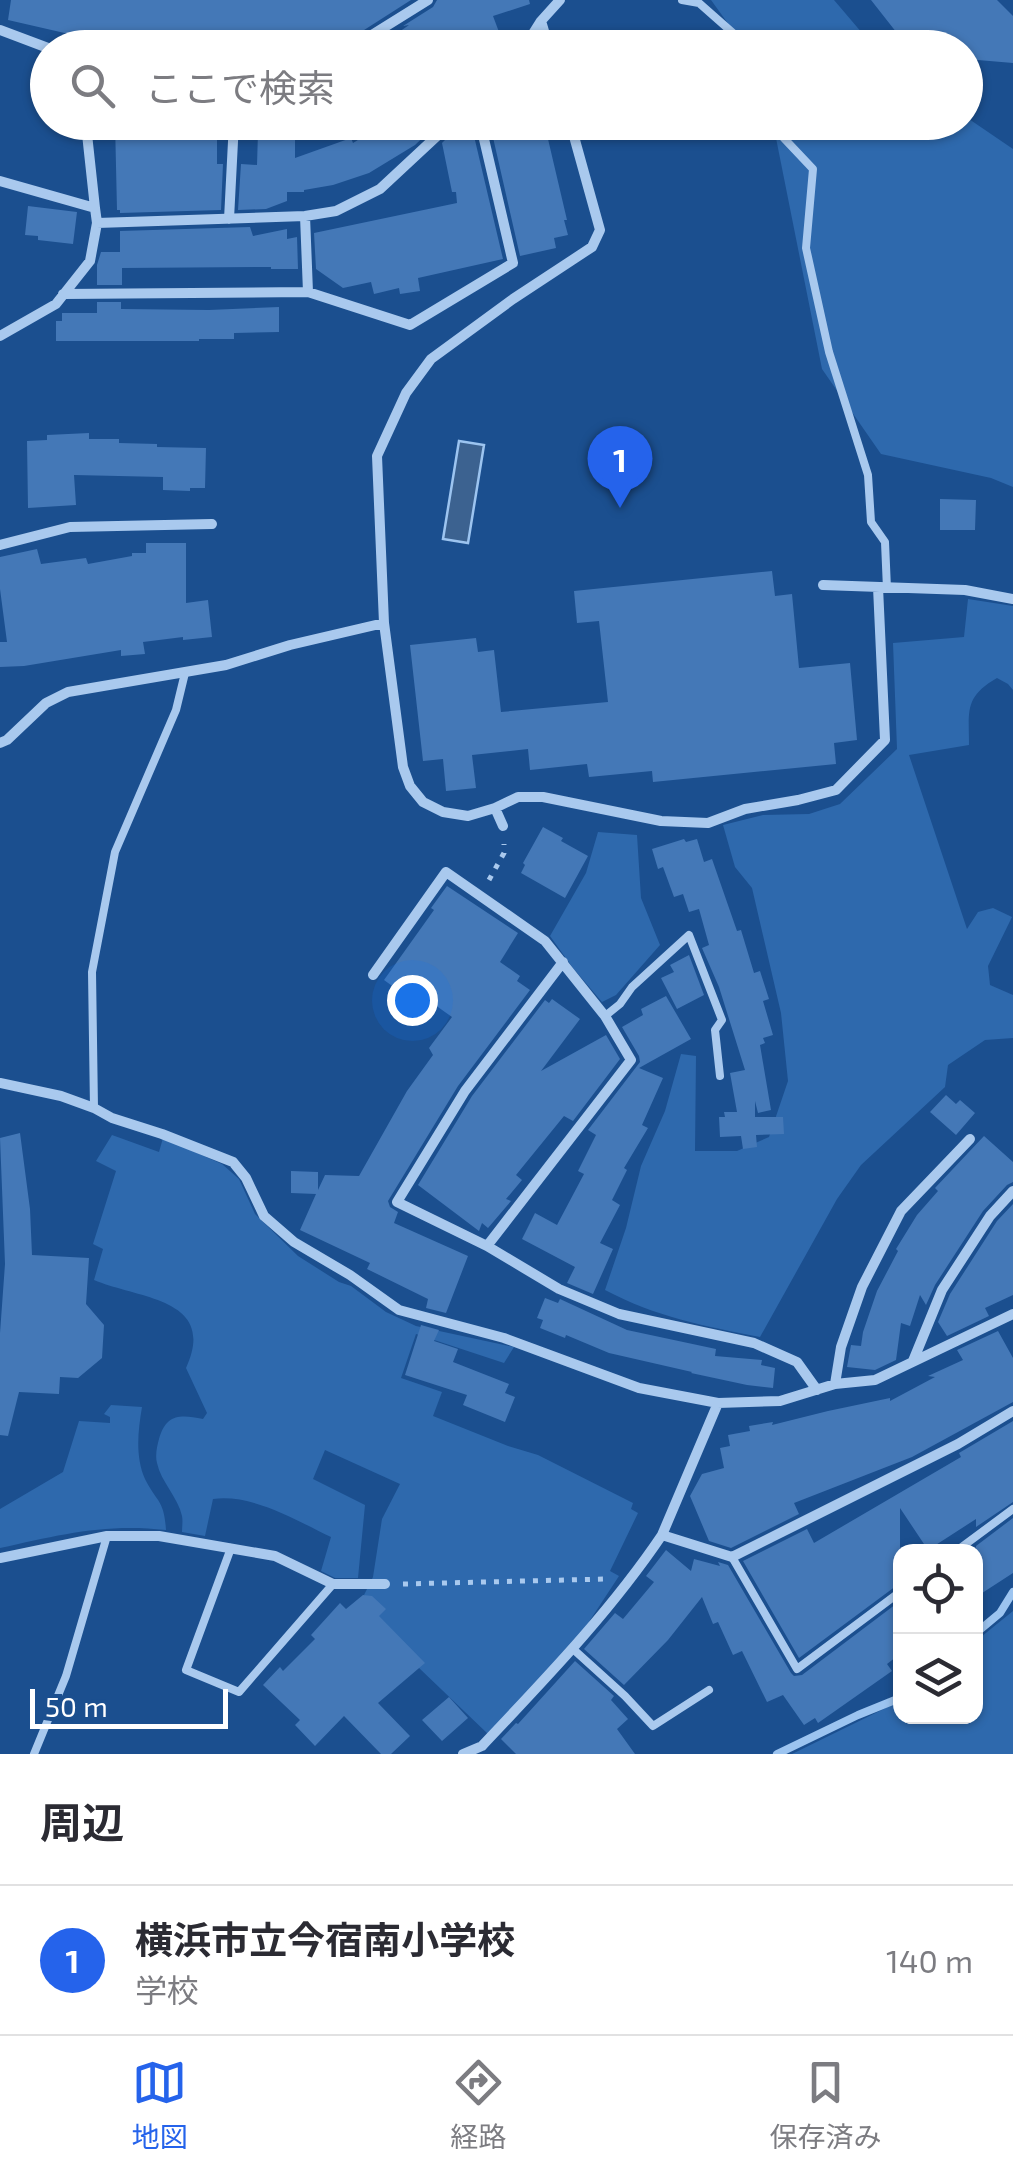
<!DOCTYPE html>
<html lang="ja">
<meta charset="utf-8">
<style>
:root{--surface:#fff;--page:#f7f7f7;--text:#2b2b33;--muted:#7c7c81;--line:#e1e1e2;--accent:#2563eb}
body{margin:0;font-family:"Exo 2","Noto Sans JP",sans-serif;background:var(--page);color:var(--text)}
.controls{position:absolute;right:30px;bottom:30px;display:grid;overflow:hidden;border-radius:20px;box-shadow:0 2px 8px #0004}
.controls button{width:90px;height:90px;display:grid;place-items:center;padding:0;border:0;border-bottom:2px solid var(--line);background:var(--surface);color:var(--text);font:50px sans-serif}
.scale{position:absolute;left:30px;bottom:25px;width:198px;box-sizing:border-box;padding-left:10px;border:5px solid #fff;border-top:0;font-size:28px;line-height:35px;white-space:nowrap;color:#fff;-webkit-text-stroke:8px #1b4f8f;paint-order:stroke}
.you{position:absolute;left:412px;top:1000px;width:35px;height:35px;margin:-25px;border:8px solid #fff;border-radius:50%;background:#1a73e8;box-shadow:0 0 0 15px #1a73e833}
.badge{display:grid;place-items:center;width:65px;height:65px;border-radius:50%;background:var(--accent);color:#fff;font-size:32px;font-weight:700}
.pin{position:absolute;translate:-50% -82px;filter:drop-shadow(0 2px 5px #0008)}
.pin::after{content:'';position:absolute;top:52px;width:35px;height:30px;background:inherit;clip-path:polygon(0 0,100% 0,50% 100%)}
.list{margin:0;padding:0;list-style:none}
h2{display:flex;justify-content:space-between;align-items:center;height:130px;margin:0;padding:0 40px;font-size:42px}
h2 small{font-size:32px;font-weight:400;color:var(--muted)}
.list li{display:grid;grid-template-columns:65px 1fr auto;gap:30px;align-items:center;box-sizing:border-box;height:150px;padding:0 40px;border-top:2px solid var(--line)}
.list b{display:block;font-size:38px;white-space:nowrap}
.list p{margin:0;font-size:32px;white-space:nowrap;color:var(--muted)}
.list em{font-size:32px;font-style:normal;color:var(--muted)}
.icon{flex:none;width:55px;height:55px;fill:none;stroke:currentColor;stroke-width:2;stroke-linecap:round;stroke-linejoin:round}
.map{position:relative;flex:none;width:1013px;height:1754px;overflow:hidden}
.search{position:absolute;background:var(--surface);box-shadow:0 2px 8px #0004;left:30px;right:30px;top:30px;height:110px;display:flex;align-items:center;gap:25px;box-sizing:border-box;padding:0 35px;border-radius:55px;color:var(--muted);font-size:38px}
.sheet{height:280px;background:var(--surface)}
nav{display:flex;justify-content:space-around;align-items:center;box-sizing:border-box;height:140px;border-top:2px solid var(--line);background:var(--surface);font-size:28px;color:var(--muted)}
nav a{display:grid;justify-items:center;gap:5px}
nav .on{color:var(--accent)}
.map>svg:first-child{display:block}
.green{fill:#2e69ad}
.water{fill:#3c6290;stroke:#9cc4f0;stroke-width:2.5}
.lines{fill:none;stroke-linecap:round;stroke-linejoin:round}
.stream{stroke:#9cc4f0;stroke-width:8}
.building{fill:#4478b7}
.path{stroke:#a9c9ee;stroke-width:5;stroke-dasharray:5 8;stroke-linecap:butt}
.service{stroke:#a9c9ee;stroke-width:8}
.minor{stroke:#a9c9ee;stroke-width:10}
</style>
<div class="map">
<svg width="1013" height="1754" viewBox="0 0 1013 1754">
<rect width="100%" height="100%" fill="#1b4f8f"/>
<!-- green -->
<path class="green" d="M 711,0 L 834,0 L 874,47 L 745,47 Z
M 966,117 L 1013,149 L 1013,487 L 991,478 L 881,454 L 822,369 L 773,123 L 966,122 Z
M 968,599 L 1013,606 L 1013,690 L 1008,684 L 997,678 C 964,697 969,711 969,745 L 909,755 L 967,929 L 978,912 L 993,908 L 1012,917 L 988,966 L 990,985 L 1013,995 L 1013,1038 L 985,1040 L 948,1065 L 945,1087 L 861,1165 L 837,1199 L 760,1337 C 704,1326 656,1317 605,1290 L 626,1228 L 641,1166 L 665,1111 L 681,1054 L 696,1056 L 695,1151 L 737,1151 L 769,1137 L 788,1081 L 781,1013 L 752,888 L 735,867 L 723,825 L 763,815 L 809,814 L 840,804 L 897,749 L 893,643 L 964,637 Z
M 598,832 L 637,835 L 641,898 L 660,945 L 616,995 L 602,1002 L 573,968 L 550,936 L 586,873 Z
M 112,1135 L 159,1152 L 163,1138 L 222,1164 L 239,1179 L 255,1214 L 298,1256 L 339,1282 L 351,1286 L 386,1312 L 416,1326 L 514,1347 L 504,1363 L 416,1334 L 401,1378 L 442,1392 L 433,1416 L 508,1446 L 538,1455 L 633,1503 L 631,1509 L 638,1513 L 610,1571 L 619,1576 L 581,1634 L 488,1734 L 372,1623 L 382,1608 L 364,1595 L 373,1577 L 382,1519 L 400,1484 L 325,1450 L 313,1479 L 365,1505 L 358,1578 L 335,1578 L 321,1571 L 331,1537 C 295,1520 254,1494 213,1499 L 205,1536 L 182,1532 C 182,1527 183,1521 182,1516 C 178,1497 161,1482 157,1463 C 155,1456 157,1446 159,1439 C 166,1414 180,1414 203,1419 L 207,1413 L 186,1368 C 218,1298 139,1299 94,1280 L 103,1249 L 93,1244 L 116,1171 L 96,1161 Z
M 111,1405 L 142,1407 C 138,1431 135,1456 145,1479 C 157,1503 164,1499 166,1530 C 105,1523 59,1535 0,1548 L 0,1509 L 63,1472 L 79,1421 L 110,1423 L 110,1417 L 104,1414 Z
M 1013,1611 L 1013,1754 L 792,1754 L 900,1701 L 900,1716 L 976,1716 L 976,1641 Z"/>
<!-- water -->
<path class="water" d="M 459,441 L 484,445 L 468,543 L 443,539 Z"/>
<g class="lines">
<!-- stream -->
<path class="stream" d="M 976,1633 L 1000,1613 L 1013,1592
M 777,1754 L 858,1715 L 900,1698"/>
</g>
<!-- building -->
<path class="building" d="M 11,0 L 411,0 L 361,32 L 244,48 L 80,48 L 82,37 L 8,20 Z
M 437,0 L 529,0 L 530,4 L 493,16 L 505,48 L 376,48 L 409,25 L 403,26 L 433,7 Z
M 871,0 L 997,0 L 1013,16 L 1013,63 L 966,59 L 966,48 L 954,48 L 955,43 L 904,42 Z
M 115,122 L 217,124 L 217,164 L 223,164 L 221,210 L 120,213 L 120,210 L 117,210 Z
M 394,122 L 439,122 L 415,145 L 369,173 L 333,185 L 304,190 L 304,192 L 287,192 L 287,201 L 266,209 L 238,210 L 241,164 L 257,165 L 258,132 L 295,133 L 295,158 L 351,138 L 353,143 L 376,129 L 378,132 Z
M 502,122 L 544,122 L 567,220 L 564,220 L 568,235 L 554,238 L 556,248 L 520,256 L 492,133 L 504,132 Z
M 474,136 L 503,259 L 418,278 L 420,291 L 400,294 L 399,288 L 374,294 L 371,282 L 343,288 L 316,269 L 314,233 L 457,203 L 456,192 L 452,192 L 442,143 L 446,139 Z
M 28,206 L 77,212 L 73,244 L 38,240 L 38,236 L 25,235 Z
M 250,227 L 253,236 L 287,229 L 287,239 L 297,237 L 298,269 L 271,269 L 271,267 L 122,268 L 122,285 L 97,285 L 97,265 L 101,252 L 120,252 L 120,231 Z
M 97,302 L 121,302 L 121,309 L 209,310 L 279,307 L 279,332 L 234,333 L 234,339 L 199,339 L 199,341 L 56,341 L 56,321 L 62,321 L 62,313 L 97,313 Z
M 89,433 L 89,439 L 119,439 L 119,443 L 157,444 L 157,447 L 206,448 L 205,488 L 190,488 L 190,491 L 163,490 L 163,477 L 74,475 L 76,505 L 28,508 L 27,441 L 47,440 L 47,435 Z
M 940,499 L 976,500 L 975,530 L 940,530 Z
M 146,543 L 186,543 L 186,603 L 208,600 L 212,637 L 183,640 L 183,637 L 143,642 L 145,654 L 121,656 L 121,650 L 24,666 L 0,667 L 0,642 L 7,642 L 0,589 L 0,557 L 37,549 L 41,564 L 86,558 L 88,564 L 132,556 L 132,553 L 146,553 Z
M 772,571 L 775,596 L 792,594 L 799,668 L 850,663 L 857,740 L 834,743 L 836,764 L 653,782 L 652,771 L 589,777 L 587,764 L 530,770 L 528,749 L 472,755 L 476,788 L 446,791 L 443,759 L 423,761 L 410,645 L 476,638 L 478,652 L 494,650 L 501,712 L 608,702 L 599,621 L 577,623 L 574,591 Z
M 543,827 L 563,838 L 561,841 L 588,856 L 565,898 L 521,873 L 525,865 L 523,863 Z
M 684,839 L 686,842 L 697,839 L 704,862 L 712,859 L 737,931 L 741,930 L 754,973 L 760,971 L 769,999 L 763,1001 L 773,1035 L 763,1038 L 765,1043 L 760,1045 L 771,1110 L 758,1113 L 755,1101 L 755,1117 L 783,1117 L 784,1134 L 756,1135 L 757,1147 L 743,1149 L 741,1136 L 720,1137 L 719,1117 L 725,1117 L 724,1112 L 737,1112 L 730,1073 L 745,1070 L 719,987 L 702,948 L 709,945 L 699,909 L 689,912 L 683,894 L 674,897 L 663,867 L 658,869 L 652,849 Z
M 447,886 L 518,933 L 500,962 L 520,976 L 517,981 L 530,990 L 458,1086 L 388,1201 L 390,1207 L 398,1212 L 394,1223 L 468,1256 L 446,1313 L 426,1308 L 428,1299 L 367,1269 L 370,1263 L 300,1230 L 316,1194 L 291,1193 L 291,1171 L 318,1172 L 318,1190 L 325,1175 L 359,1176 L 407,1091 L 433,1055 L 429,1048 L 452,1017 L 411,988 L 406,996 L 384,980 L 434,910 L 431,908 Z
M 689,955 L 704,995 L 677,1009 L 661,978 L 674,972 L 670,965 Z
M 666,996 L 691,1039 L 639,1068 L 663,1078 L 642,1125 L 648,1128 L 624,1168 L 627,1170 L 612,1200 L 620,1205 L 600,1243 L 613,1249 L 593,1294 L 567,1283 L 575,1267 L 522,1239 L 535,1213 L 557,1225 L 584,1174 L 578,1171 L 596,1135 L 588,1130 L 640,1062 L 639,1056 L 622,1027 L 643,1015 L 641,1009 Z
M 552,999 L 580,1019 L 541,1071 L 606,1035 L 620,1059 L 573,1121 L 564,1116 L 516,1175 L 522,1180 L 506,1199 L 511,1201 L 488,1228 L 482,1223 L 479,1231 L 418,1185 L 472,1096 L 545,1000 L 549,1003 Z
M 946,1095 L 956,1104 L 960,1100 L 975,1113 L 956,1135 L 930,1112 Z
M 20,1133 L 30,1209 L 32,1255 L 89,1258 L 86,1304 L 104,1325 L 102,1358 L 78,1378 L 60,1377 L 59,1394 L 19,1392 L 8,1436 L 0,1435 L 0,1333 L 5,1264 L 0,1138 Z
M 984,1136 L 1013,1162 L 1013,1182 L 1007,1185 L 983,1211 L 935,1285 L 926,1305 L 920,1295 L 910,1326 L 901,1323 L 896,1360 L 875,1370 L 847,1367 L 851,1345 L 861,1346 L 863,1332 L 877,1291 L 898,1251 L 896,1249 L 917,1215 L 938,1191 L 935,1188 Z
M 1013,1204 L 1013,1295 L 985,1308 L 989,1316 L 947,1336 L 938,1322 L 950,1294 L 997,1221 Z
M 545,1298 L 558,1303 L 560,1299 L 627,1330 L 716,1349 L 715,1356 L 762,1360 L 761,1365 L 775,1368 L 773,1388 L 747,1385 L 691,1373 L 692,1372 L 609,1353 L 566,1335 L 565,1338 L 540,1328 L 543,1320 L 537,1318 Z
M 421,1325 L 439,1330 L 434,1341 L 458,1349 L 453,1362 L 509,1384 L 505,1393 L 515,1397 L 505,1422 L 463,1405 L 467,1395 L 405,1375 Z
M 998,1331 L 1013,1358 L 1013,1402 L 912,1457 L 794,1503 L 799,1514 L 731,1548 L 709,1541 L 690,1496 L 702,1474 L 724,1468 L 720,1448 L 730,1446 L 728,1435 L 750,1431 L 749,1426 L 773,1422 L 772,1425 L 828,1411 L 890,1398 L 890,1401 L 935,1377 L 928,1376 L 963,1360 L 957,1350 Z
M 1013,1421 L 1013,1502 L 976,1527 L 976,1519 L 928,1550 L 900,1508 L 900,1585 L 896,1586 L 799,1658 L 743,1561 L 807,1529 L 814,1543 L 961,1457 L 959,1453 Z
M 1013,1518 L 1013,1573 L 976,1597 L 976,1546 Z
M 666,1550 L 691,1571 L 694,1559 L 720,1566 L 718,1562 L 728,1565 L 791,1673 L 794,1676 L 802,1675 L 900,1601 L 900,1654 L 887,1664 L 892,1671 L 818,1723 L 815,1718 L 804,1725 L 783,1695 L 767,1702 L 742,1651 L 733,1655 L 718,1622 L 713,1624 L 702,1597 L 668,1640 L 624,1685 L 584,1649 L 615,1613 L 623,1619 L 654,1582 L 646,1576 Z
M 363,1595 L 372,1596 L 386,1609 L 379,1616 L 425,1663 L 378,1703 L 410,1736 L 391,1754 L 381,1754 L 344,1716 L 315,1746 L 295,1725 L 300,1720 L 263,1685 L 280,1667 L 283,1671 L 315,1639 L 311,1635 L 340,1603 L 346,1609 Z
M 575,1661 L 614,1696 L 611,1700 L 628,1719 L 617,1729 L 635,1754 L 516,1754 L 501,1739 L 516,1723 L 518,1724 Z
M 449,1697 L 468,1718 L 442,1741 L 422,1720 Z"/>
<g class="lines">
<!-- path -->
<path class="path" d="M 489,880 L 504,853 L 504,844
M 403,1584 L 606,1579"/>
<!-- service -->
<path class="service" d="M 682,0 L 699,3 L 750,48
M 778,122 L 779,133 L 813,169 L 806,248 L 829,352 L 868,475 L 871,522 L 885,542 L 887,589
M 605,1016 L 620,1004 L 632,987 L 689,935 L 722,1020 L 715,1030 L 720,1076
M 94,1108 L 92,972 L 115,852 L 176,710 L 185,673
M 231,1548 L 186,1670 L 239,1692 L 333,1584
M 955,1552 L 1013,1509
M 732,1557 L 797,1669 L 900,1592
M 573,1649 L 625,1696 L 653,1726 L 709,1690
M 34,1754 L 66,1676 L 107,1536"/>
<!-- minor -->
<path class="minor" d="M 541,21 L 549,48
M 0,30 L 48,48
M 351,48 L 428,0
M 524,48 L 541,21 L 560,0
M 91,122 L 87,134 L 95,208
M 570,122 L 600,230 L 592,247 L 513,299 L 431,359 L 406,393 L 377,456 L 384,623 L 403,767 L 410,786 L 423,802 L 443,812 L 468,816 L 495,808 L 518,797 L 543,797 L 661,821 L 708,823 L 745,809 L 798,800 L 836,790 L 885,740 L 878,587
M 0,181 L 95,208 L 97,223 L 90,261 L 56,304 L 0,336
M 305,216 L 308,292
M 229,219 L 234,122
M 97,223 L 305,216 L 336,211 L 380,189 L 452,122
M 63,294 L 308,292 L 410,325 L 513,263 L 480,122
M 0,545 L 70,527 L 212,524
M 823,585 L 965,590 L 1013,599
M 0,743 L 7,740 L 46,703 L 68,692 L 226,665 L 290,645 L 384,623
M 495,808 L 503,826
M 563,962 L 465,1091 L 397,1202 L 487,1246 L 559,1289 L 619,1314 L 754,1343 L 797,1362 L 817,1390
M 373,975 L 446,872 L 545,941 L 605,1016 L 631,1060 L 487,1246
M 0,1083 L 61,1096 L 94,1108 L 112,1118 L 162,1134 L 233,1162 L 246,1178 L 264,1216 L 294,1242 L 350,1275 L 399,1310 L 504,1338 L 639,1388 L 718,1403 L 780,1401 L 835,1384 L 875,1380 L 1013,1314
M 913,1361 L 942,1290 L 990,1216 L 1013,1191
M 835,1384 L 841,1347 L 862,1287 L 901,1211 L 970,1139
M 718,1403 L 662,1535 L 732,1557 L 958,1444 L 1013,1411
M 0,1558 L 107,1536 L 159,1536 L 275,1556 L 333,1584 L 385,1584
M 463,1754 L 482,1746 C 546,1678 610,1612 662,1535"/>
</g>
</svg>
<div class="controls">
<button><svg class="icon" aria-label="locate" viewBox="0 0 24 24"><circle cx="12" cy="12" r="6"/><path d="M12 2v4M12 18v4M2 12h4M18 12h4"/></svg></button>
<button><svg class="icon" aria-label="layers" viewBox="0 0 24 24"><path d="M12 4l9 5-9 5-9-5zM3 14l9 5 9-5"/></svg></button>
</div>
<div class="scale">50 m</div>
<div class="you"></div>
<div class="pin badge" style="left:620px;top:508px">1</div>
<div class="search"><svg class="icon" aria-label="search" viewBox="0 0 24 24"><circle cx="10" cy="10" r="6"/><path d="M15 15l6 6"/></svg>ここで検索</div>
</div>
<section class="sheet">
<h2>周辺<small></small></h2>
<ul class="list">
<li><span class="badge">1</span><div><b>横浜市立今宿南小学校</b><p>学校</p></div><em>140 m</em></li>
</ul>
</section>
<nav>
<a class="on"><svg class="icon" aria-label="map" viewBox="0 0 24 24"><path d="M3 6l6-2 6 2 6-2v14l-6 2-6-2-6 2zM9 4v14M15 6v14"/></svg>地図</a>
<a><svg class="icon" aria-label="directions" viewBox="0 0 24 24"><path d="M12 3l9 9-9 9-9-9zM9 14v-3h6M13 9l2 2-2 2"/></svg>経路</a>
<a><svg class="icon" aria-label="saved" viewBox="0 0 24 24"><path d="M7 4h10v16l-5-4-5 4z"/></svg>保存済み</a>
</nav>
